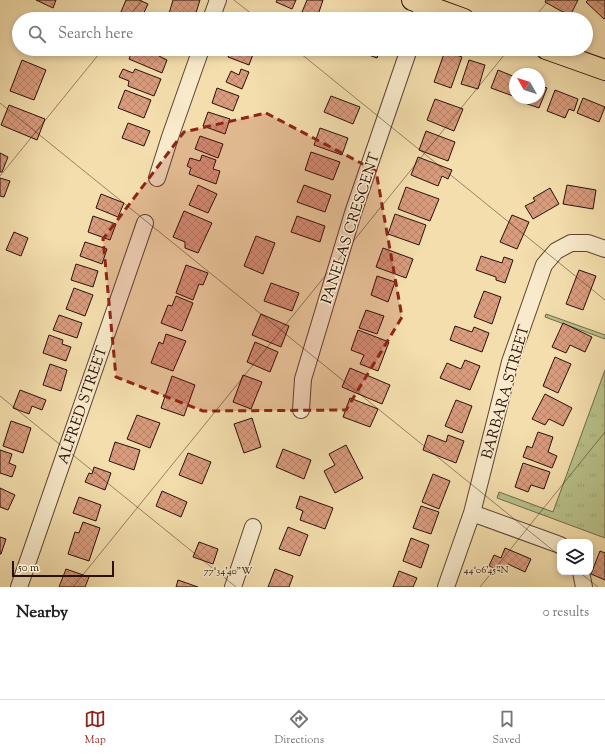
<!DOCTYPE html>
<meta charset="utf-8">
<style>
:root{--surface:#fff;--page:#f2f2f2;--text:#202124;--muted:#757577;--line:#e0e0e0;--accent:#8f2418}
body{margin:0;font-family:"Sorts Mill Goudy",serif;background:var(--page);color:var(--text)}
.controls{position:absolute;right:12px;bottom:12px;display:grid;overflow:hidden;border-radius:8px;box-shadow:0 2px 6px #0003}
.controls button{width:36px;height:36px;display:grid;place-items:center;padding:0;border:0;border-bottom:1px solid var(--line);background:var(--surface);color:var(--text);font:20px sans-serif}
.compass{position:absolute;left:509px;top:68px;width:36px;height:36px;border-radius:50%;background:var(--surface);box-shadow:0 2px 6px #0003;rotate:309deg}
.scale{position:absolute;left:12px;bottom:10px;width:102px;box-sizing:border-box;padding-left:4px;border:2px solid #291109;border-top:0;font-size:11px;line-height:14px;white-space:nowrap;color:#291109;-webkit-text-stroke:3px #f8eaca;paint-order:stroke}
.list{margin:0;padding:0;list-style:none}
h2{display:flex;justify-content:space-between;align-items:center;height:52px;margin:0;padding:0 16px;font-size:17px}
h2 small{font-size:13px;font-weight:400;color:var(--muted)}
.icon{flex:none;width:22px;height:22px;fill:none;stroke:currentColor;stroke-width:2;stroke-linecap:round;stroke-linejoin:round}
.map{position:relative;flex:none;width:605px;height:587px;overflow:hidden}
.search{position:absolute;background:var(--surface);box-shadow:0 2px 6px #0003;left:12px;right:12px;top:12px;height:44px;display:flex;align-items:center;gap:10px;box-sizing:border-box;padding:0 14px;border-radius:22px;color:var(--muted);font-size:15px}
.sheet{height:112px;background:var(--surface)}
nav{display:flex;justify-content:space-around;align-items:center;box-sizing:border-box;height:56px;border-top:1px solid var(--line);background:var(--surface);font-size:11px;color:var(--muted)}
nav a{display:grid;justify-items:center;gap:2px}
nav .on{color:var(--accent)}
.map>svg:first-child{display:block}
.grass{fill:url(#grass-tufts);stroke:#716a4a}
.building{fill:url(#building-cross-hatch);stroke:#291109}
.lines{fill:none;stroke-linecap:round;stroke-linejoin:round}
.minor-casing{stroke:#5c4432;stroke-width:18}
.major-casing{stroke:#291109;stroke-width:22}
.minor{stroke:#f8eaca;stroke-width:16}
.major{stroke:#f4dead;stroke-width:20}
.marked{fill:#8f2418;fill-opacity:0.2;stroke:#8f2418;stroke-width:3;stroke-dasharray:8 5;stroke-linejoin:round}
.ticks{fill:none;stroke:#291109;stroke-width:1;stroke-opacity:0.45}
.labels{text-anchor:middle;stroke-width:3;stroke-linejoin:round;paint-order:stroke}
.street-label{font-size:15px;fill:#291109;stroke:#f8eaca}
.ticks-label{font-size:10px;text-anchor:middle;fill:#291109;stroke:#f8eaca;stroke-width:3;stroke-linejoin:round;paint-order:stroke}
</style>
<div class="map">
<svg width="605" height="587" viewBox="0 0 605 587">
<defs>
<pattern id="grass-tufts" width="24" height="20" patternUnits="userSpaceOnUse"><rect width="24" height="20" fill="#b9c28b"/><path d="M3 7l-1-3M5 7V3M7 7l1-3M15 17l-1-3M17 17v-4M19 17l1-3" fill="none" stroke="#9fa677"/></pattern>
<pattern id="building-cross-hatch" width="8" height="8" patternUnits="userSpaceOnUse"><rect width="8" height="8" fill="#d99c7d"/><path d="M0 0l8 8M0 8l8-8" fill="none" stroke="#ba856b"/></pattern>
</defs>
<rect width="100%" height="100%" fill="#f4dead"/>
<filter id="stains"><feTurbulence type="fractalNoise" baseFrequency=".005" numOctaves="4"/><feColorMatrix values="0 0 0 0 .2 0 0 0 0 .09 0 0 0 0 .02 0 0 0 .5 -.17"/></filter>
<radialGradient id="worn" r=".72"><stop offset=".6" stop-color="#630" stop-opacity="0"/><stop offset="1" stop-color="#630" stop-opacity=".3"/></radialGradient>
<!-- grass -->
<path class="grass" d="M 546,314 L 605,335 L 605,339 L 545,317 Z
M 605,370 L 605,538 L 497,498 L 499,492 L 553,512 Z"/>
<!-- building -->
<path class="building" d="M 36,0 L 56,0 L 53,8 Z
M 126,0 L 139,0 L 148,4 L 141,19 L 118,19 Z
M 173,0 L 200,0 L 195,16 L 183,12 L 180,19 L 176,19 L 168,17 Z
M 277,0 L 296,0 L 292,9 L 276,2 Z
M 307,0 L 323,0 L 317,18 L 302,12 Z
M 546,0 L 578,0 L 570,16 L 545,2 Z
M 588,0 L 605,0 L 605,18 L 604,19 L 586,2 Z
M 133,49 L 152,49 L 160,52 L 159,56 L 167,60 L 162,73 L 129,59 Z
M 231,49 L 255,49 L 249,65 L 228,57 Z
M 355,49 L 380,49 L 377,58 L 355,50 Z
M 445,51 L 462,57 L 451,88 L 434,82 Z
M 22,60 L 46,70 L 34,100 L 10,91 Z
M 469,60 L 485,65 L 478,89 L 461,84 Z
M 123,69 L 133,73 L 135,69 L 161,79 L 154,96 L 128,86 L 129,81 L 119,77 Z
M 241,69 L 249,72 L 242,89 L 226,82 L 231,71 L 239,75 Z
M 498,70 L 515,77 L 515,90 L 513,96 L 491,88 Z
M 539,85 L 547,88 L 539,108 L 519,101 L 521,98 L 539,98 Z
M 217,88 L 239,96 L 233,111 L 212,103 Z
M 125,90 L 151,100 L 144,118 L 118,108 Z
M 555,90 L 578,99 L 574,111 L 569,109 L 565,118 L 547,111 Z
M 331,96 L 360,107 L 353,124 L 324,112 Z
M 583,98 L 605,107 L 599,122 L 577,113 Z
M 435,99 L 463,109 L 454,131 L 427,120 Z
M 9,105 L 45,119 L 37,140 L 1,125 Z
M 208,112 L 230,119 L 225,134 L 203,126 Z
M 128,123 L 150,131 L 144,146 L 122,138 Z
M 320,128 L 348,138 L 342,155 L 314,145 Z
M 426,131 L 455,142 L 448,161 L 419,150 Z
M 200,136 L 223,144 L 218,158 L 195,149 Z
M 311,152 L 340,162 L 333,180 L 305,170 Z
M 0,153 L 8,157 L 2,172 L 0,172 Z
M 202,155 L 216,160 L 213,169 L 220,171 L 216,184 L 189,174 L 191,168 L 187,166 L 190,158 L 200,161 Z
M 418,157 L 452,170 L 448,179 L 442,176 L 438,186 L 411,175 Z
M 0,178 L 10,181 L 4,197 L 0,196 Z
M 198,185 L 217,194 L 208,213 L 189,205 Z
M 304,185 L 331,195 L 325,212 L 297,202 Z
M 567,185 L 596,190 L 593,209 L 563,204 Z
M 406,187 L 439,199 L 430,221 L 398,209 Z
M 550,188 L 559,204 L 533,219 L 525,206 L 535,201 L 533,198 Z
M 101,194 L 124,203 L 118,217 L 96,208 Z
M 184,211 L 212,223 L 198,253 L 185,248 L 185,242 L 173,237 Z
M 395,214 L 426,225 L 419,245 L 388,234 Z
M 512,215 L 529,222 L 517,249 L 500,242 Z
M 93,216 L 116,224 L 110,240 L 88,232 Z
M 297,216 L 325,226 L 320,242 L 291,232 Z
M 14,232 L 28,238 L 21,256 L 6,250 Z
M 256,236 L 275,243 L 263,274 L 244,266 Z
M 85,242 L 107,249 L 102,264 L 80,256 Z
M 383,248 L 413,259 L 406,278 L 376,267 Z
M 481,256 L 502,263 L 504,257 L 513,260 L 505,283 L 496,280 L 496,277 L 476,270 Z
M 76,264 L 98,271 L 93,287 L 71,280 Z
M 186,265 L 208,273 L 203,285 L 199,284 L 193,300 L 176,293 Z
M 579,270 L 596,276 L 583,310 L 566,304 Z
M 377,276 L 395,282 L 388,302 L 371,295 Z
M 271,283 L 299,293 L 292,311 L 264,301 Z
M 74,288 L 93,295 L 85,316 L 66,309 Z
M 484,291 L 501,297 L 492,324 L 474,317 Z
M 176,296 L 193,303 L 182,331 L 161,323 L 168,305 L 172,306 Z
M 366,310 L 384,316 L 377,334 L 359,328 Z
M 261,314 L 289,326 L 281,347 L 252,335 Z
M 59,315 L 82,323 L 77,338 L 53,330 Z
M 563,323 L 592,337 L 585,352 L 570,345 L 566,353 L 552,347 Z
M 455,326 L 472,332 L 474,327 L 489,333 L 482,352 L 450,340 Z
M 358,330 L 389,342 L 378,371 L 360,364 L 364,355 L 351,350 Z
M 166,334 L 186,341 L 173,371 L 151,363 L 159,342 L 163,344 Z
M 49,335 L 63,340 L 62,344 L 71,347 L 66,361 L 43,353 Z
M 255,342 L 278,352 L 270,372 L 247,362 Z
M 555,357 L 571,364 L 558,393 L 543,386 Z
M 465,360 L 480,366 L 470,390 L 440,378 L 447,363 L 461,369 Z
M 50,364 L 67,370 L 61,391 L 43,385 Z
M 350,368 L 390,385 L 382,404 L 342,387 Z
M 243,375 L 262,382 L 251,409 L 233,402 Z
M 172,376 L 195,385 L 184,416 L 161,408 Z
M 20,390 L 46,400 L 42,410 L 32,406 L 29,414 L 13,408 Z
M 545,394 L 572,408 L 563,426 L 549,419 L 545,425 L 532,419 Z
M 350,398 L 378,409 L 370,427 L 343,417 Z
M 456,400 L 472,406 L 462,433 L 445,426 Z
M 137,415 L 160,423 L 150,448 L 127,439 Z
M 252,418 L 261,447 L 244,453 L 234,424 Z
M 11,421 L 31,428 L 23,453 L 3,446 Z
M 538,432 L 553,437 L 548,452 L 557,456 L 552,468 L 523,457 L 527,446 L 532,448 Z
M 428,435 L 446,442 L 448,435 L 464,441 L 456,463 L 423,450 Z
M 115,442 L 140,450 L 134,470 L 109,461 Z
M 346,445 L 363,478 L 335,493 L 324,471 L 335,465 L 329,454 Z
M 283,449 L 311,460 L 304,479 L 276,467 Z
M 0,450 L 12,454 L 9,463 L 16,466 L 12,477 L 0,473 Z
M 188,453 L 211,462 L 202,484 L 179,475 Z
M 523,463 L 550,472 L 544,489 L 531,485 L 528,492 L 515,487 Z
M 94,467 L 111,473 L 105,490 L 85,482 L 89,473 L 92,474 Z
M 433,474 L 450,481 L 439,509 L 422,502 Z
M 0,488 L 15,495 L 8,510 L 0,507 Z
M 162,491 L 187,502 L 181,517 L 156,506 Z
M 300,496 L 333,508 L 325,529 L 300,520 L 303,511 L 296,508 Z
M 79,497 L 101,505 L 96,521 L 73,513 Z
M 421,506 L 439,512 L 431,534 L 413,528 Z
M 83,522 L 100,528 L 89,561 L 68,554 L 75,532 L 79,533 Z
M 288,527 L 308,535 L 300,556 L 279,549 Z
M 0,537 L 6,539 L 1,554 L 0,554 Z
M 411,538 L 429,545 L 421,568 L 403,561 Z
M 199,542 L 218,549 L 213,564 L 193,557 Z
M 505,548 L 531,559 L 525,572 L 508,564 L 504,573 L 489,566 L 494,555 L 501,558 Z
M 600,551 L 605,553 L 605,580 L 591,574 Z
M 66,569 L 89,577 L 85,587 L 59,587 Z
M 275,569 L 293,576 L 289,587 L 268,587 Z
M 399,571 L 417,578 L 413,587 L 393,587 Z
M 178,580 L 198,587 L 176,587 Z"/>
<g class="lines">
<defs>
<path id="minor" d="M 211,19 L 218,0
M 419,19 L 424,5
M 157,178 L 170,137 L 201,49
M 301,410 L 303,379 L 353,213 L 409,49
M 472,513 L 560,545
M 581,572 L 584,587
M 19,587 L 145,223
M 233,587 L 253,527
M 446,587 L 472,513 L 510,362 L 544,265 L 556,251 L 571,243 L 588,243 L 605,249"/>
<path id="major" d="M 412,0 L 464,19
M 546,49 L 605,70"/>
</defs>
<!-- minor casing -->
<use href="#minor" class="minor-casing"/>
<!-- major casing -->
<use href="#major" class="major-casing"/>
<!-- minor -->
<use href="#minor" class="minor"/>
<!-- major -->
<use href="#major" class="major"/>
</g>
<!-- marked area -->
<path class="marked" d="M 266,113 L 376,171 L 402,317 L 346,410 L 203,411 L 116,377 L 103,239 L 184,132 Z"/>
<!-- ticks -->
<path class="ticks" d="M 234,0 L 258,19M 596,0 L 605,7M 127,19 L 142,0M 533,19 L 549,0M 295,49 L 605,300M 0,103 L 560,556M 0,176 L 103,49M 0,396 L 236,587M 579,572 L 598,587M 73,587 L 509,49M 480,587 L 605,432"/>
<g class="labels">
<!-- street labels -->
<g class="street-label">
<text transform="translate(350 228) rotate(-72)" y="5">PANELAS CRESCENT</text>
<text transform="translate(505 392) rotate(-74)" y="5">BARBARA STREET</text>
<text transform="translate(82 405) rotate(-71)" y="5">ALFRED STREET</text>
</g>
</g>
<g class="ticks-label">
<text x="486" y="573">44°06'45"N</text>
<text x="228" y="574">77°34'40"W</text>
</g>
<rect width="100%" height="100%" filter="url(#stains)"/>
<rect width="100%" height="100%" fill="url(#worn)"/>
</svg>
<div class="controls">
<button><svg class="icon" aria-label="layers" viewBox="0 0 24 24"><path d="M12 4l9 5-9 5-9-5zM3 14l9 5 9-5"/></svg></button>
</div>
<svg class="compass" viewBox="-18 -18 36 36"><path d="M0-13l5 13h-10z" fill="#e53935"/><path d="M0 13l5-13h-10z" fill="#757577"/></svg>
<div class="scale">50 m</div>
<div class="search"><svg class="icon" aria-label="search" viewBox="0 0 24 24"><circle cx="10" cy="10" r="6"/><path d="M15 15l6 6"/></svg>Search here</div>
</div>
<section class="sheet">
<h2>Nearby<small>0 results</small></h2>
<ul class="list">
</ul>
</section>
<nav>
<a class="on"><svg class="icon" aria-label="map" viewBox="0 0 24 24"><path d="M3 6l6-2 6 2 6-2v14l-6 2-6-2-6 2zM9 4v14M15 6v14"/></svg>Map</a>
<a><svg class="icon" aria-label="directions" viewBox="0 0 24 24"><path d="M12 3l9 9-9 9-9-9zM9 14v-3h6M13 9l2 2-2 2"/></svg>Directions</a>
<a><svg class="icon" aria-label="saved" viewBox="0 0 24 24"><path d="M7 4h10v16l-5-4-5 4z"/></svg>Saved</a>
</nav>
